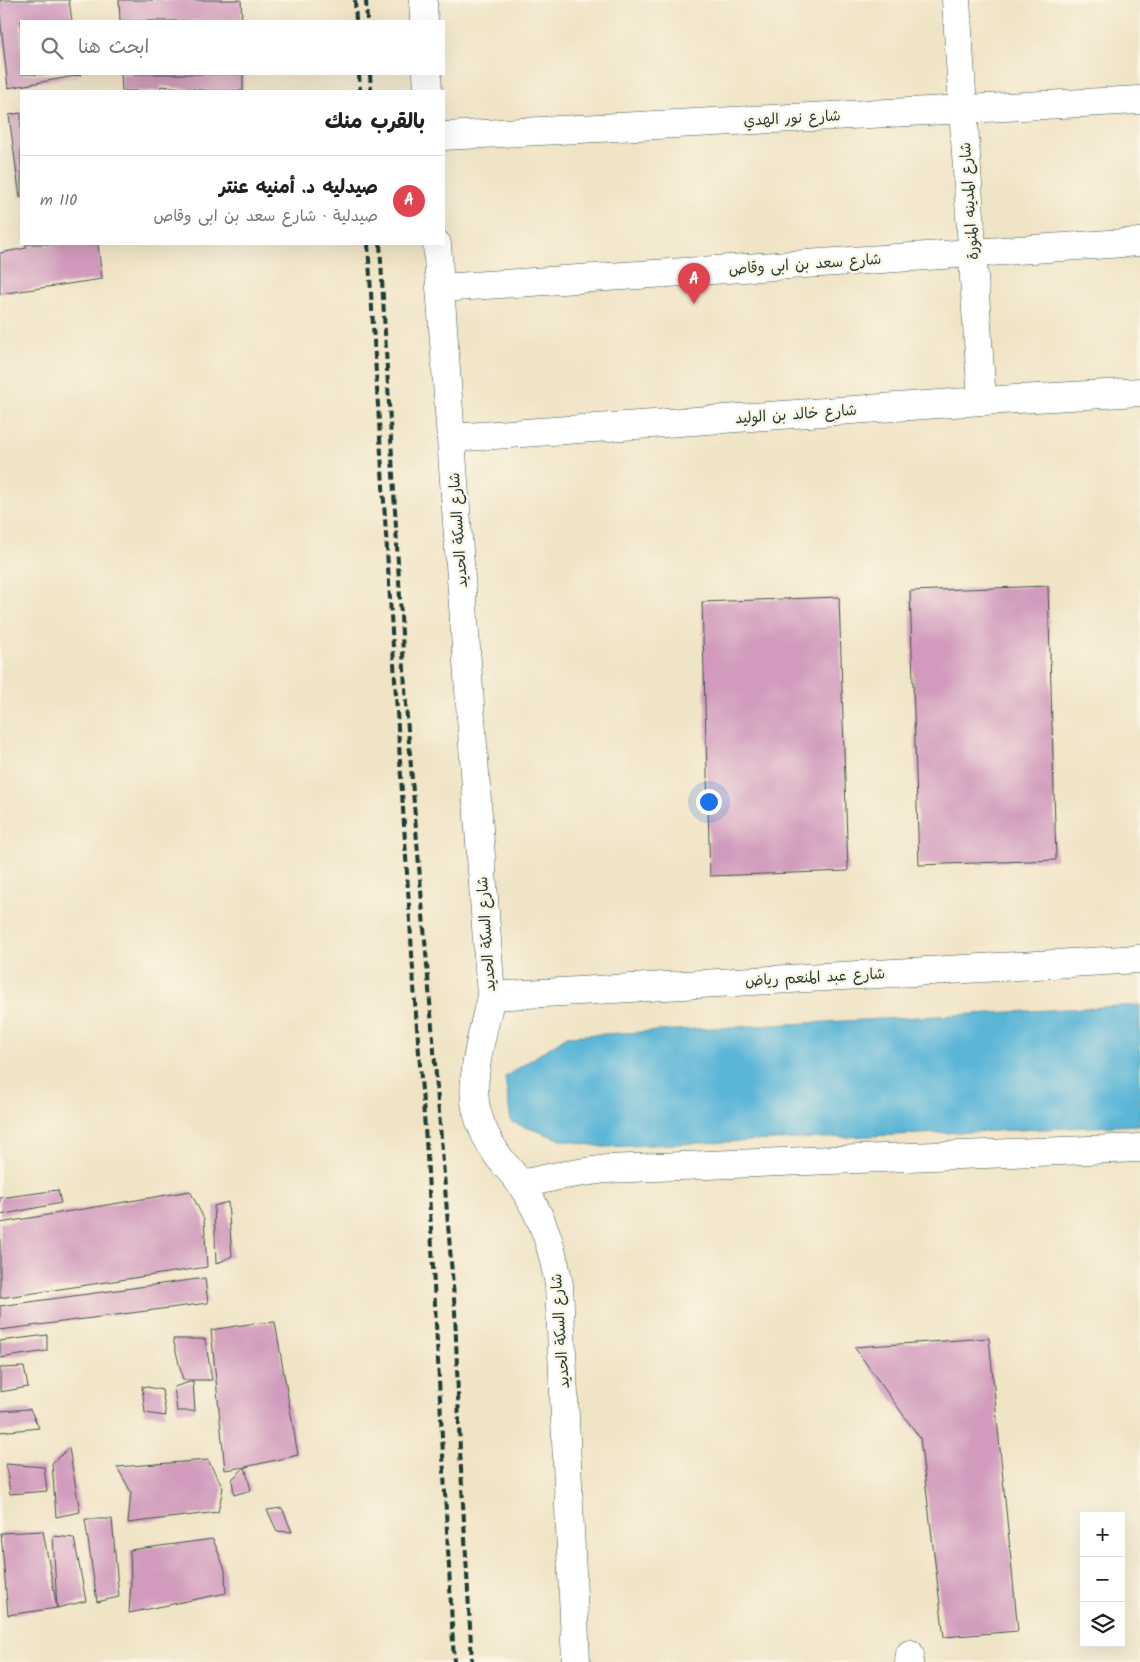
<!DOCTYPE html>
<html lang="ar">
<meta charset="utf-8">
<style>
:root{--surface:#fff;--page:#f2f2f2;--text:#202124;--muted:#757577;--line:#e0e0e0;--accent:#111827}
body{margin:0;font-family:Kalam,"Playpen Sans Arabic",sans-serif;background:var(--page);color:var(--text);direction:rtl}
.controls{position:absolute;right:15px;bottom:15px;display:grid;overflow:hidden;border-radius:0px;box-shadow:0 5px 20px #0002}
.controls button{width:45px;height:45px;display:grid;place-items:center;padding:0;border:0;border-bottom:1px solid var(--line);background:var(--surface);color:var(--text);font:25px sans-serif}
.you{position:absolute;left:708px;top:801px;width:18px;height:18px;margin:-12px;border:4px solid #fff;border-radius:50%;background:#1a73e8;box-shadow:0 0 0 8px #1a73e833}
.badge{display:grid;place-items:center;width:32px;height:32px;border-radius:50%;background:var(--accent);color:#fff;font-size:16px;font-weight:700}
.pin{position:absolute;translate:-50% -41px;filter:drop-shadow(0 1px 2px #0008)}
.pin::after{content:'';position:absolute;top:26px;width:18px;height:15px;background:inherit;clip-path:polygon(0 0,100% 0,50% 100%)}
.list{margin:0;padding:0;list-style:none}
h2{display:flex;justify-content:space-between;align-items:center;height:65px;margin:0;padding:0 20px;font-size:21px}
h2 small{font-size:16px;font-weight:400;color:var(--muted)}
.list li{display:grid;grid-template-columns:32px 1fr auto;gap:15px;align-items:center;box-sizing:border-box;height:90px;padding:0 20px;border-top:1px solid var(--line)}
.list b{display:block;font-size:19px;white-space:nowrap}
.list p{margin:0;font-size:16px;white-space:nowrap;color:var(--muted)}
.list em{font-size:16px;font-style:normal;color:var(--muted)}
.icon{flex:none;width:28px;height:28px;fill:none;stroke:currentColor;stroke-width:2;stroke-linecap:round;stroke-linejoin:round}
.map{position:relative;flex:none;width:1140px;height:1662px;overflow:hidden;direction:ltr}
.search{position:absolute;background:var(--surface);box-shadow:0 5px 20px #0002;left:20px;top:20px;width:425px;height:55px;display:flex;align-items:center;gap:12px;box-sizing:border-box;padding:0 18px;border-radius:0px;color:var(--muted);font-size:19px}
.panel{position:absolute;background:var(--surface);box-shadow:0 5px 20px #0002;left:20px;top:90px;width:425px;height:155px;border-radius:0px;direction:rtl}
.map>svg:first-child{display:block}
.water{fill:#5ab5d7;stroke:#3c7986}
.building{fill:#d29bbd}
.lines{fill:none;stroke-linecap:round;stroke-linejoin:round}
.minor-casing{stroke:#3e564a;stroke-width:29}
.minor{stroke:#fff;stroke-width:28}
.rail{stroke:#1f3d34;stroke-width:4;stroke-dasharray:8 4;stroke-linecap:butt}
.labels{text-anchor:middle;stroke-width:5;stroke-linejoin:round;paint-order:stroke}
.street-label{font-size:15px;fill:#1f3d34;stroke:#fcf5e5}
</style>
<div class="map">
<svg width="1140" height="1662" viewBox="0 0 1140 1662">
<rect width="100%" height="100%" fill="#fcf5e5"/>
<filter id="ink" filterUnits="userSpaceOnUse"><feTurbulence type="fractalNoise" baseFrequency=".02" numOctaves="2"/><feDisplacementMap in="SourceGraphic" scale="10" xChannelSelector="R" yChannelSelector="G"/><feConvolveMatrix kernelMatrix="1 2 1 2 8 2 1 2 1" color-interpolation-filters="sRGB"/></filter>
<filter id="wash" filterUnits="userSpaceOnUse"><feTurbulence type="fractalNoise" baseFrequency=".0096" numOctaves="4" result="noise"/><feDisplacementMap in="SourceGraphic" scale="20" xChannelSelector="R" yChannelSelector="G"/><feGaussianBlur stdDeviation="1.12" result="paint"/><feColorMatrix in="noise" values="0 0 0 0 0 0 0 0 0 0 0 0 0 0 0 0 0 1.4 0 .05"/><feComposite in="paint" operator="in"/></filter>
<g filter="url(#wash)">
<rect width="100%" height="100%" fill="#f0e4c6"/>
<!-- water -->
<path class="water" d="M 1140,1005 L 1140,1125 L 603,1147 L 563,1140 L 511,1122 L 505,1077 L 567,1036 Z"/>
<g id="blocks">
<!-- building -->
<path class="building" d="M 0,0 L 69,0 L 72,21 L 21,21 L 21,74 L 81,75 L 8,88 L 0,16 Z
M 119,0 L 241,0 L 242,21 L 120,21 Z
M 121,74 L 243,74 L 243,91 L 212,91 L 161,86 L 160,91 L 122,91 Z
M 21,113 L 21,198 L 20,198 L 9,115 Z
M 26,244 L 98,244 L 102,279 L 0,294 L 0,253 L 26,248 Z
M 1048,586 L 1056,860 L 919,865 L 910,591 Z
M 839,597 L 848,871 L 710,876 L 702,602 Z
M 58,1190 L 61,1203 L 0,1215 L 0,1198 Z
M 190,1191 L 204,1219 L 207,1267 L 0,1298 L 0,1223 Z
M 228,1202 L 232,1256 L 216,1264 L 214,1206 Z
M 205,1278 L 208,1303 L 0,1330 L 0,1306 Z
M 275,1322 L 298,1455 L 245,1467 L 251,1490 L 234,1495 L 232,1479 L 245,1467 L 225,1470 L 211,1330 L 249,1324 Z
M 47,1335 L 47,1351 L 0,1358 L 0,1341 Z
M 989,1338 L 1018,1631 L 944,1637 L 920,1438 L 854,1347 Z
M 173,1339 L 205,1339 L 212,1380 L 183,1380 Z
M 24,1367 L 28,1387 L 0,1392 L 0,1368 Z
M 193,1381 L 195,1411 L 177,1411 L 174,1387 Z
M 142,1386 L 162,1390 L 166,1416 L 145,1413 Z
M 30,1409 L 39,1428 L 0,1432 L 0,1411 Z
M 69,1448 L 80,1512 L 56,1517 L 52,1463 Z
M 208,1460 L 223,1488 L 218,1512 L 128,1523 L 131,1492 L 117,1467 Z
M 6,1464 L 44,1467 L 47,1491 L 10,1494 Z
M 282,1508 L 292,1532 L 277,1531 L 267,1510 Z
M 85,1519 L 112,1519 L 119,1597 L 97,1602 Z
M 43,1531 L 57,1608 L 8,1615 L 1,1533 Z
M 53,1536 L 74,1538 L 86,1601 L 57,1608 Z
M 213,1539 L 225,1570 L 226,1593 L 129,1613 L 131,1582 L 130,1550 Z"/>
</g>
</g>
<g filter="url(#ink)">
<use href="#blocks" fill-opacity="0" stroke="#3e564a" stroke-width="1"/>
<g class="lines">
<defs>
<path id="minor" d="M 423,0 L 424,21
M 956,0 L 982,401
M 427,74 L 428,91
M 444,136 L 1140,100
M 437,244 L 491,996 C 484,1029 468,1080 477,1112 C 481,1128 489,1143 498,1156 C 506,1167 515,1175 522,1186 C 544,1219 552,1247 559,1285 L 576,1662
M 440,288 L 1140,242
M 452,438 L 982,401 L 1140,392
M 491,996 L 1140,959
M 522,1184 L 558,1176 L 606,1169 L 1140,1148
M 909,1662 L 910,1654"/>
</defs>
<!-- minor casing -->
<use href="#minor" class="minor-casing"/>
<!-- minor -->
<use href="#minor" class="minor"/>
<!-- rail -->
<path class="rail" d="M 355,0 L 356,21
M 366,0 L 367,21
M 359,74 L 360,91
M 370,74 L 371,91
M 368,244 L 415,1002 L 427,1154 L 454,1662
M 380,244 L 406,705 L 455,1311 L 460,1451 L 472,1662"/>
</g>
</g>
<g class="labels">
<!-- street labels -->
<g class="street-label">
<text transform="translate(792 118) rotate(-3)" y="5">شارع نور الهدي</text>
<text transform="translate(969 201) rotate(-94)" y="5">شارع المدينه المنورة</text>
<text transform="translate(805 264) rotate(-4)" y="5">شارع سعد بن ابى وقاص</text>
<text transform="translate(796 414) rotate(-4)" y="5">شارع خالد بن الوليد</text>
<text transform="translate(458 530) rotate(-94)" y="5">شارع السكة الحديد</text>
<text transform="translate(486 934) rotate(-94)" y="5">شارع السكة الحديد</text>
<text transform="translate(815 977) rotate(-3)" y="5">شارع عبد المنعم رياض</text>
<text transform="translate(560 1331) rotate(-94)" y="5">شارع السكة الحديد</text>
</g>
</g>
</svg>
<div class="controls">
<button>+</button>
<button>−</button>
<button><svg class="icon" aria-label="layers" viewBox="0 0 24 24"><path d="M12 4l9 5-9 5-9-5zM3 14l9 5 9-5"/></svg></button>
</div>
<div class="you"></div>
<div class="pin badge" style="left:694px;top:304px;background:#e0444e">A</div>
<div class="search"><svg class="icon" aria-label="search" viewBox="0 0 24 24"><circle cx="10" cy="10" r="6"/><path d="M15 15l6 6"/></svg>ابحث هنا</div>
<section class="panel">
<h2>بالقرب منك<small></small></h2>
<ul class="list">
<li><span class="badge" style="background:#e0444e">A</span><div><b>صيدليه د. أمنيه عنتر</b><p>صيدلية · شارع سعد بن ابى وقاص</p></div><em>110 m</em></li>
</ul>
</section>
</div>
